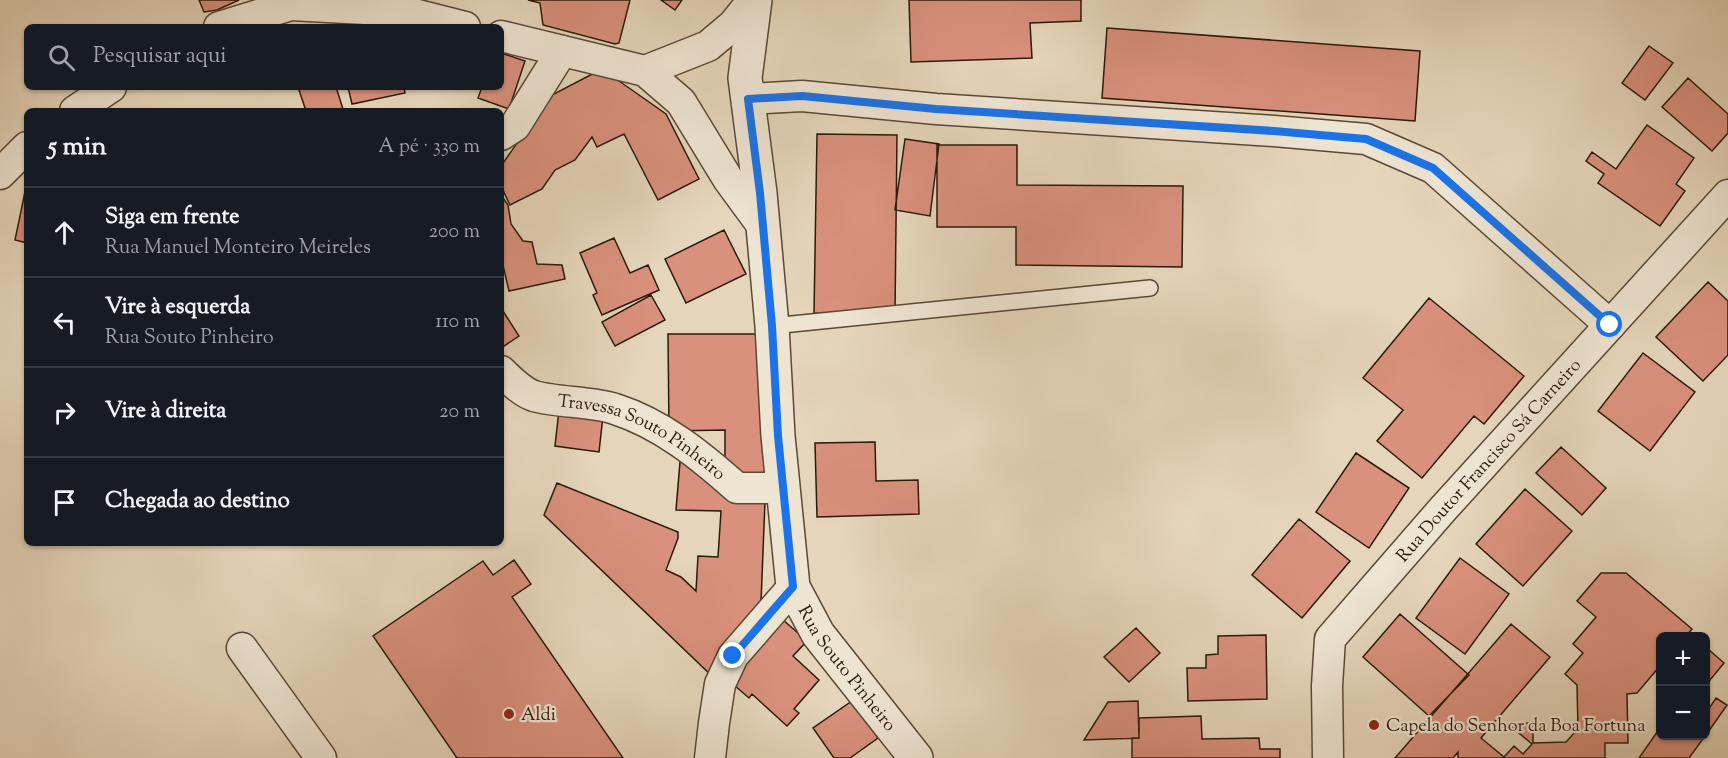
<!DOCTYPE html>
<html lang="pt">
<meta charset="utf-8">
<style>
:root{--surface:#171b24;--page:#242831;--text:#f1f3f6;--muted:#9ea1a6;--line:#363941}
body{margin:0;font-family:"Sorts Mill Goudy",serif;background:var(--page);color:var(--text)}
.controls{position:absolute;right:18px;bottom:18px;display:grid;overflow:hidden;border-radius:9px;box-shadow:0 2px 4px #0004}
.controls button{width:54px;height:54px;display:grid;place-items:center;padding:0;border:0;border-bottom:2px solid var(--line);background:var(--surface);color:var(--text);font:30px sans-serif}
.stop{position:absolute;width:18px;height:18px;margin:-14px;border:4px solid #1a73e8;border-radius:50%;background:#fff}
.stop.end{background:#1a73e8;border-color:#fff;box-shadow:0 2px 6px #0008}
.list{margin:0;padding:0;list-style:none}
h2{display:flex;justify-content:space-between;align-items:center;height:78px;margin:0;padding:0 24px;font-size:26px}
h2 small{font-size:20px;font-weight:400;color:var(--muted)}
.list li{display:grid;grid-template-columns:39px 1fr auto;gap:18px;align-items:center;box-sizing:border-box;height:90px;padding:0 24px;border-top:2px solid var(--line)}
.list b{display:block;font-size:22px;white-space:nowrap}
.list p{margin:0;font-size:20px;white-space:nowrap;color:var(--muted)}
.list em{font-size:20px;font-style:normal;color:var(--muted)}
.icon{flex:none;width:33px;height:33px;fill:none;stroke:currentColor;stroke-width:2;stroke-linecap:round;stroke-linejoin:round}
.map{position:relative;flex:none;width:1728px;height:758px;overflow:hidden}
.search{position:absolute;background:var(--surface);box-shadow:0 2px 4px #0004;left:24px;top:24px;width:480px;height:66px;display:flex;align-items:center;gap:15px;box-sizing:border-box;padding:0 21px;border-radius:9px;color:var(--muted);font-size:22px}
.panel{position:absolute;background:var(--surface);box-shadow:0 2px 4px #0004;left:24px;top:108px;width:480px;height:438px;border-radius:9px}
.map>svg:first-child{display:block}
.building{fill:#d9907c;stroke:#2b1907;stroke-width:1.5}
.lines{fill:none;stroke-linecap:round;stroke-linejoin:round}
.service-casing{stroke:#5a4834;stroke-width:18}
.minor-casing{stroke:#5a4834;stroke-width:33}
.tertiary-casing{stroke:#5a4834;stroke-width:36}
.service{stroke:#eee4d2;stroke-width:15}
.minor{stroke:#eee4d2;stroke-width:30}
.tertiary{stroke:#eee4d2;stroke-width:33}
.route{stroke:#1a73e8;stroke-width:8}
.poi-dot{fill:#8f2418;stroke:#eee4d2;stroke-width:2}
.labels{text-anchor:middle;stroke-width:4.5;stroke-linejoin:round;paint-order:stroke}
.street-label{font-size:18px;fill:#2b1907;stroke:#eee4d2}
.poi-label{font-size:18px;fill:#2b1907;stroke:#eee4d2;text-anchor:start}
</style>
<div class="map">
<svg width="1728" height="758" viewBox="0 0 1728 758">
<rect width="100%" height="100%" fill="#e5d5ba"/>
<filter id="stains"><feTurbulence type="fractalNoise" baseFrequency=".00333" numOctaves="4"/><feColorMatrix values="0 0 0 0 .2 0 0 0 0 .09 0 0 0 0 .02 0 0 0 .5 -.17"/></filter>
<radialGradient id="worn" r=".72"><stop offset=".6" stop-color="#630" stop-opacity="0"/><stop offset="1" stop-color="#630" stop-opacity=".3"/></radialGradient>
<!-- building -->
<path class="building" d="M 199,0 L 239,0 L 217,10 L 204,12 Z
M 528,0 L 630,0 L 619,43 L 615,44 L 543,25 L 540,3 Z
M 661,0 L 682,0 L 675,10 Z
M 909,0 L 1081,0 L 1081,21 L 1030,23 L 1032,58 L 911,62 Z
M 1107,28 L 1420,51 L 1415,121 L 1102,98 Z
M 1649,46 L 1673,63 L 1645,100 L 1622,83 Z
M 501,53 L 525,61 L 509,109 L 478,98 L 482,87 L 501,87 Z
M 602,69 L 666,114 L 699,179 L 658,200 L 624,134 L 597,147 L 592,137 L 575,160 L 555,170 L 542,189 L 510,205 L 501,186 L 501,166 L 550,96 Z
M 1688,78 L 1728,114 L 1728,133 L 1712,151 L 1662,107 Z
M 298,87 L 336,87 L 343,109 L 336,111 L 306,111 Z
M 348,87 L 404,87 L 405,93 L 352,104 Z
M 1647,125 L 1694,158 L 1676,184 L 1685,191 L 1660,226 L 1598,183 L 1604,174 L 1586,161 L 1592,152 L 1616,169 Z
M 817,134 L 897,135 L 895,314 L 814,313 Z
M 905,139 L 939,144 L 930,216 L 895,210 Z
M 937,145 L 1017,145 L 1017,185 L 1183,186 L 1182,267 L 1016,265 L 1016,227 L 937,227 Z
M 26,187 L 27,187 L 27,243 L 15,240 Z
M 501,195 L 508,205 L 511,224 L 523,241 L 532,242 L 537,264 L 562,265 L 565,279 L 509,291 L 501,257 Z
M 724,230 L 746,274 L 686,303 L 665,259 Z
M 614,238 L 630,273 L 648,265 L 659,290 L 602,315 L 593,295 L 597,293 L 580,253 Z
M 1708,282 L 1728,301 L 1728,355 L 1703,381 L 1656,337 Z
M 651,295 L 665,320 L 615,346 L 602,322 Z
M 1429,298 L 1524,376 L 1484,424 L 1474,416 L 1422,478 L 1377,441 L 1403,410 L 1363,378 Z
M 501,308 L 519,336 L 501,348 Z
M 668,334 L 764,334 L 765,481 L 725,482 L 725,430 L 669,431 Z
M 1643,353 L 1695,392 L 1650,451 L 1598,411 Z
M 559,410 L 603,416 L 599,452 L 555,446 Z
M 875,442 L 876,481 L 918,480 L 919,514 L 817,517 L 815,443 Z
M 1561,447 L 1606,488 L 1582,515 L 1536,473 Z
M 685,452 L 765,501 L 761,602 L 713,677 L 544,515 L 557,483 L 678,532 L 678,538 L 666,570 L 681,577 L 696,591 L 698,556 L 718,557 L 721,511 L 676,510 L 680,462 Z
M 1356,453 L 1409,488 L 1369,548 L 1316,512 Z
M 1525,489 L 1572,531 L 1523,586 L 1476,544 Z
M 1299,519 L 1350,561 L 1302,618 L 1252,575 Z
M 1460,558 L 1509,594 L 1465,654 L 1416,618 Z
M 514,560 L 531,584 L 512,597 L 623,758 L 457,758 L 373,636 L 483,561 L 493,575 Z
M 1601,573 L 1626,573 L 1692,629 L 1686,636 L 1660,636 L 1660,666 L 1637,693 L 1627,694 L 1628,743 L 1605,743 L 1605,758 L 1458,758 L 1458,752 L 1453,758 L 1395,758 L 1511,624 L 1550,657 L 1481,738 L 1504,757 L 1514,746 L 1523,754 L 1532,744 L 1508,724 L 1533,723 L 1533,743 L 1566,742 L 1578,729 L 1577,685 L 1565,674 L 1583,653 L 1573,644 L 1596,617 L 1577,601 Z
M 1400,614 L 1469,675 L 1429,716 L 1363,657 Z
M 782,619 L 807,641 L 793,656 L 819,680 L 794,709 L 799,713 L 787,726 L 752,694 L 749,698 L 727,679 Z
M 1136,628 L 1160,653 L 1129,682 L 1104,657 Z
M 1266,635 L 1267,699 L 1188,701 L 1187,668 L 1206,668 L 1206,655 L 1218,654 L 1218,636 Z
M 1708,649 L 1724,663 L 1706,685 L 1706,652 Z
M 1716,698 L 1727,705 L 1706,735 L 1706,713 Z
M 852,701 L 878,738 L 850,758 L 834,758 L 813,728 Z
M 1138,701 L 1139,738 L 1084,740 L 1108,702 Z
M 1201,716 L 1202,739 L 1259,738 L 1260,749 L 1280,749 L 1280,758 L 1132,758 L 1132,738 L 1139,738 L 1139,718 Z
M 1660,728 L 1660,736 L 1705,736 L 1689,758 L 1639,758 Z"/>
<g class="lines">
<defs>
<path id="service" d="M 772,326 L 1150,288"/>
<g id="minor">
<path d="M 219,27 L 291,5 L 402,11 L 465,27"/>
<path d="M 501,36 L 645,71 L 681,102 L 728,179 L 764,228"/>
<path d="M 645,71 L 708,46 L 733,25 L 753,0"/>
<path d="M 748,99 L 802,96 L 936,109 L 1274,131 L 1366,139 L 1433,168 L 1610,325"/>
<path d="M 75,111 L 111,87"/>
<path d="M 501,135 L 515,126 L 562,51"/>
<path d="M 0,174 L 27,147"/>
<path id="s1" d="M 501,371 C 510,380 522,392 534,396 C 558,403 591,401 615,409 C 662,424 701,456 737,488 L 784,488"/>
<path d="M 242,648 L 321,758"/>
<path d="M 710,758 L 714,723 L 720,684 L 733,656 L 793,587"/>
<path id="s2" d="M 1328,758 L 1327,686 L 1330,639 L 1443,509 L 1728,195"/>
</g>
<g id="tertiary">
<path id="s3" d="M 755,0 L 745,78 L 760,193 L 772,326 L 778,436 L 793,587 L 818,634 L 916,758"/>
</g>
</defs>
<!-- service casing -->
<use href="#service" class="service-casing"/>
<!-- minor casing -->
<use href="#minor" class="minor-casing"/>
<!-- tertiary casing -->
<use href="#tertiary" class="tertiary-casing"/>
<!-- service -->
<use href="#service" class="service"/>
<!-- minor -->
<use href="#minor" class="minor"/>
<!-- tertiary -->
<use href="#tertiary" class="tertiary"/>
</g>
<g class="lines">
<!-- route -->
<path class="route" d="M 733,656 L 793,587 L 778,436 L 772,326 L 760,193 L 748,99 L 802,96 L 936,109 L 1274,131 L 1366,139 L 1433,168 L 1610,325"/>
</g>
<!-- markers -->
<g class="poi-dot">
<circle cx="509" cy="714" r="6"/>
<circle cx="1374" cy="725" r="6"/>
</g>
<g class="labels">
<!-- street labels -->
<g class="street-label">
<text dy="6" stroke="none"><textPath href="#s1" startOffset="159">Travessa Souto Pinheiro</textPath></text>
<text dy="6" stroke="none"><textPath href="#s2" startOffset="358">Rua Doutor Francisco Sá Carneiro</textPath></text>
<text dy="6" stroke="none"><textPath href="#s3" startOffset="688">Rua Souto Pinheiro</textPath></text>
</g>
<!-- poi labels -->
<g class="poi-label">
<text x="521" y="720">Aldi</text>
<text x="1386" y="731">Capela do Senhor da Boa Fortuna</text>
</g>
</g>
<rect width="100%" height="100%" filter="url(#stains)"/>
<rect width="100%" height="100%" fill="url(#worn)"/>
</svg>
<div class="controls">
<button>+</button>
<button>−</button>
</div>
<div class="stop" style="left:1610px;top:325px"></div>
<div class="stop end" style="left:733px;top:656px"></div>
<div class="search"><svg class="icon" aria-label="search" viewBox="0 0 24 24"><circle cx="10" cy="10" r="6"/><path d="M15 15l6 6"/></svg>Pesquisar aqui</div>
<section class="panel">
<h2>5 min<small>A pé · 330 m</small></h2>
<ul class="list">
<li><svg class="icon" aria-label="ahead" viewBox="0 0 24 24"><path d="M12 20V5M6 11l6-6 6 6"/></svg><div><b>Siga em frente</b><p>Rua Manuel Monteiro Meireles</p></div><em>200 m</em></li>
<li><svg class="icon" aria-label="left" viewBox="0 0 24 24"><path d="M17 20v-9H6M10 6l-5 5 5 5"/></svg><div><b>Vire à esquerda</b><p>Rua Souto Pinheiro</p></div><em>110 m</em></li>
<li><svg class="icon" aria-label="right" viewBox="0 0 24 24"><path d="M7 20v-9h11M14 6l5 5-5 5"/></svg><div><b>Vire à direita</b></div><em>20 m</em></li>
<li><svg class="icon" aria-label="arrive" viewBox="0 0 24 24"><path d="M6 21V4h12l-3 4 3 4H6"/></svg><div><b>Chegada ao destino</b></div></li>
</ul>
</section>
</div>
